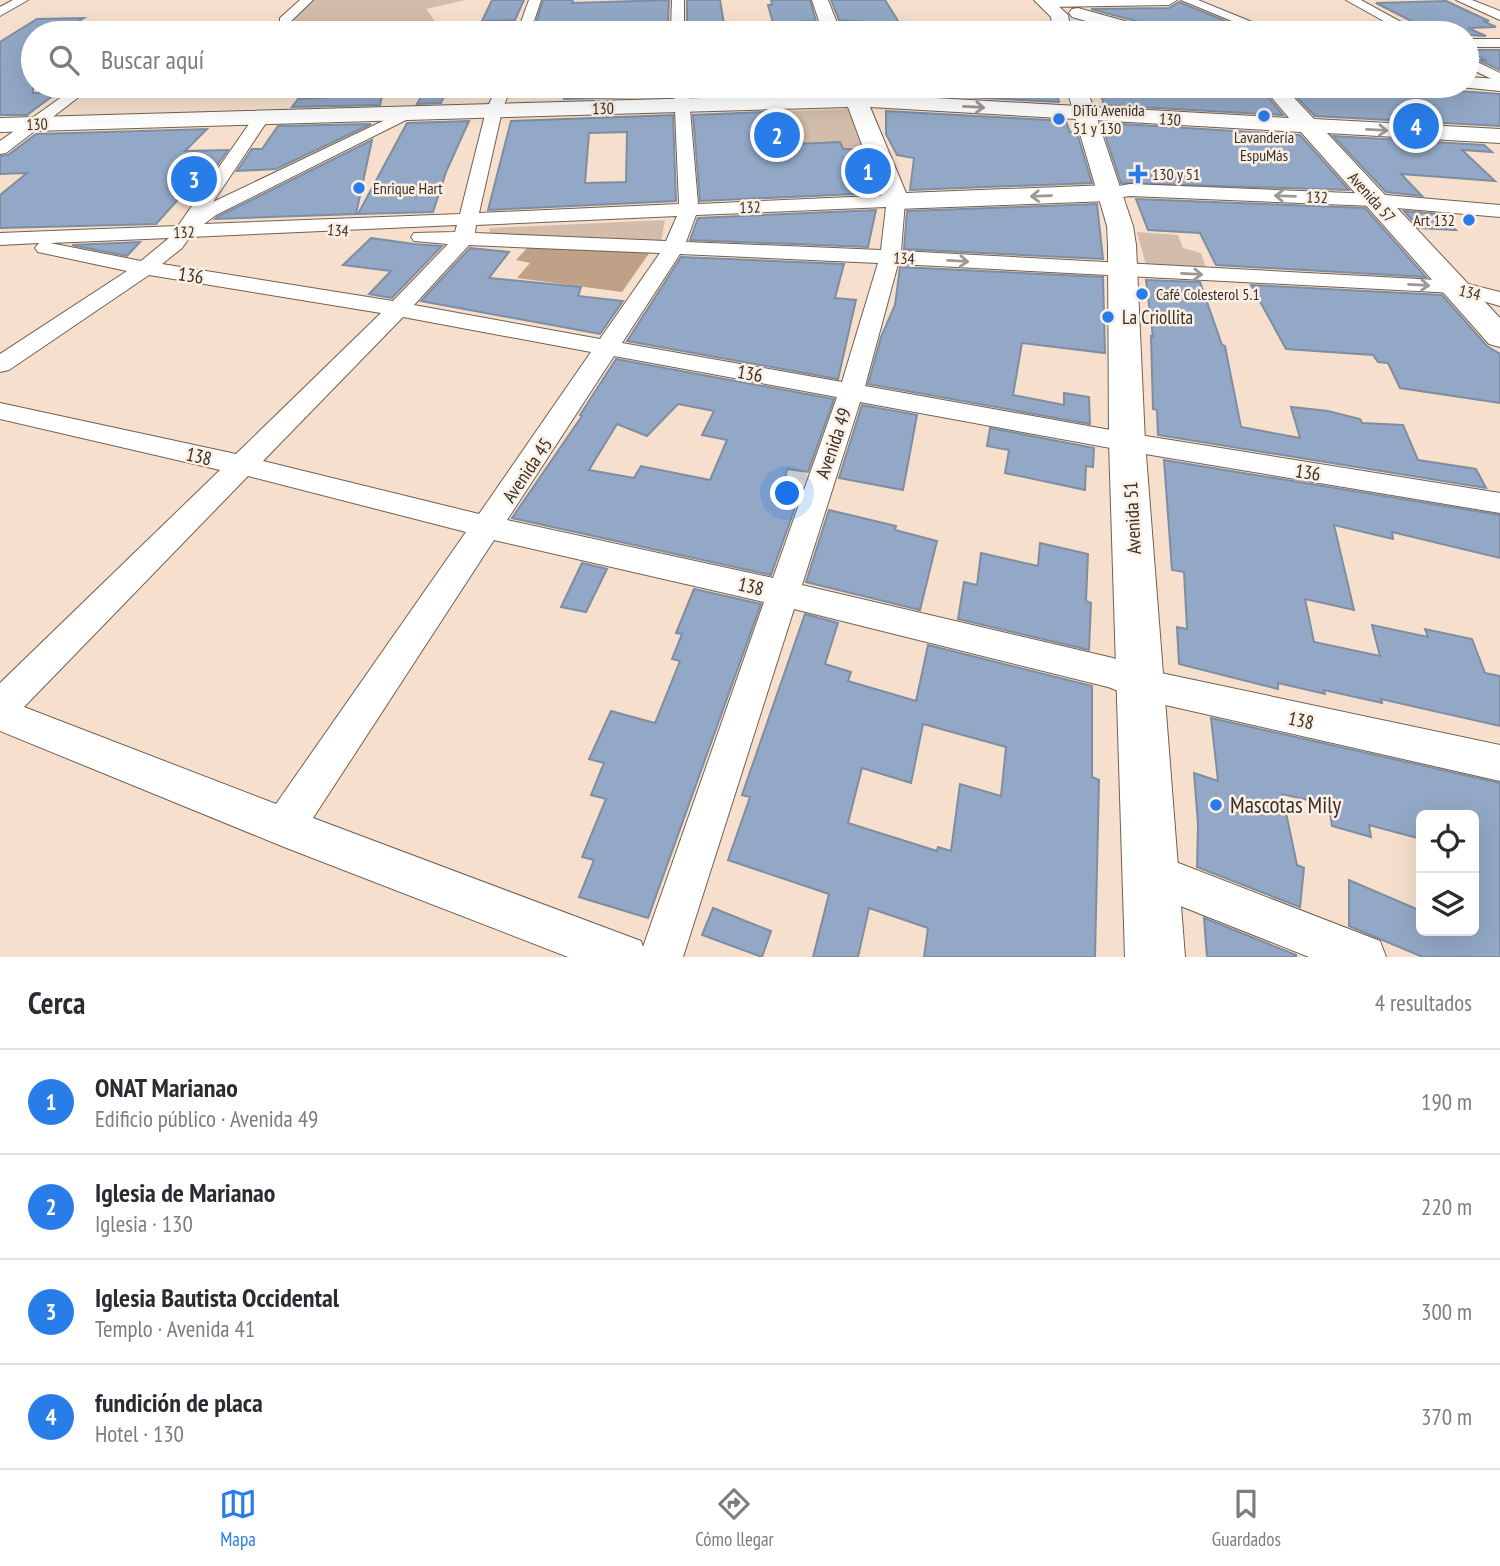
<!DOCTYPE html>
<html lang="es">
<meta charset="utf-8">
<style>
:root{--surface:#fff;--page:#f2f2f3;--text:#2b2b33;--muted:#7c7c81;--line:#e1e1e2;--accent:#297de8}
body{margin:0;font-family:"PT Sans Narrow",sans-serif;background:var(--page);color:var(--text)}
.controls{position:absolute;right:21px;bottom:21px;display:grid;overflow:hidden;border-radius:10px;box-shadow:0 7px 28px #0002}
.controls button{width:63px;height:63px;display:grid;place-items:center;padding:0;border:0;border-bottom:2px solid var(--line);background:var(--surface);color:var(--text);font:35px sans-serif}
.you{position:absolute;left:788px;top:494px;width:24px;height:24px;margin:-18px;border:5px solid #fff;border-radius:50%;background:#1a73e8;box-shadow:0 0 0 10px #1a73e833}
.badge{display:grid;place-items:center;width:46px;height:46px;border-radius:50%;background:var(--accent);color:#fff;font-size:23px;font-weight:700}
.pin{position:absolute;translate:-50% -50%;border:4px solid #fff;box-shadow:0 2px 7px #0006}
.list{margin:0;padding:0;list-style:none}
h2{display:flex;justify-content:space-between;align-items:center;height:91px;margin:0;padding:0 28px;font-size:30px}
h2 small{font-size:23px;font-weight:400;color:var(--muted)}
.list li{display:grid;grid-template-columns:46px 1fr auto;gap:21px;align-items:center;box-sizing:border-box;height:105px;padding:0 28px;border-top:2px solid var(--line)}
.list b{display:block;font-size:26px;white-space:nowrap}
.list p{margin:0;font-size:23px;white-space:nowrap;color:var(--muted)}
.list em{font-size:23px;font-style:normal;color:var(--muted)}
.icon{flex:none;width:38px;height:38px;fill:none;stroke:currentColor;stroke-width:2;stroke-linecap:round;stroke-linejoin:round}
.map{position:relative;flex:none;width:1500px;height:957px;overflow:hidden}
.search{position:absolute;background:var(--surface);box-shadow:0 7px 28px #0002;left:21px;right:21px;top:21px;height:77px;display:flex;align-items:center;gap:18px;box-sizing:border-box;padding:0 24px;border-radius:38px;color:var(--muted);font-size:26px}
.sheet{height:511px;background:var(--surface)}
nav{display:flex;justify-content:space-around;align-items:center;box-sizing:border-box;height:98px;border-top:2px solid var(--line);background:var(--surface);font-size:19px;color:var(--muted)}
nav a{display:grid;justify-items:center;gap:4px}
nav .on{color:var(--accent)}
.map>svg:first-child{display:block}
.green{fill:#d3bdaa}
.forest{fill:#bfa187}
.building{fill:#92a8c6;stroke:#7f8da1;stroke-width:2;fill-rule:evenodd}
.lines{fill:none;stroke-linecap:round;stroke-linejoin:round}
.street-casing{stroke:#736050;stroke-width:2}
.secondary-casing{stroke:#736050;stroke-width:2}
.primary-casing{stroke:#736050;stroke-width:2}
.street{fill:#fff;fill-rule:evenodd}
.secondary{fill:#fff;fill-rule:evenodd}
.primary{fill:#fff;fill-rule:evenodd}
.oneway{stroke:#9c9894}
.poi-dot{fill:#297de8;stroke:#fcefe4;stroke-width:2.5}
.labels{text-anchor:middle;stroke-width:5;stroke-linejoin:round;paint-order:stroke}
.far-street-label{font-size:16px;fill:#383029;stroke:#fcefe4}
.far-poi-label{font-size:16px;fill:#383029;stroke:#fcefe4;text-anchor:start}
.street-label{font-size:19px;fill:#383029;stroke:#fcefe4}
.poi-label{font-size:19px;fill:#383029;stroke:#fcefe4;text-anchor:start}
.near-poi-label{font-size:23px;fill:#383029;stroke:#fcefe4;text-anchor:start}
</style>
<div class="map">
<svg width="1500" height="957" viewBox="0 0 1500 957">
<rect width="100%" height="100%" fill="#f6e0cd"/>
<!-- green -->
<path class="green" d="M 308,0 L 466,0 L 426,9 L 444,33 L 282,33 Z
M 850,109 L 863,147 L 843,148 L 840,142 L 796,144 L 790,125 L 759,126 L 755,112 Z
M 665,220 L 661,242 L 490,234 L 489,228 Z
M 1137,232 L 1178,235 L 1183,248 L 1201,253 L 1207,270 L 1146,265 Z"/>
<!-- forest -->
<path class="forest" d="M 528,247 L 650,252 L 622,292 L 517,278 L 530,263 L 516,260 Z"/>
<!-- building -->
<path class="building" d="M 492,0 L 524,0 L 515,20 L 482,21 Z
M 543,0 L 573,0 L 572,3 L 669,0 L 668,25 L 533,32 Z
M 687,0 L 720,0 L 724,24 L 687,25 Z
M 771,0 L 810,0 L 816,21 L 773,23 L 768,5 L 772,5 Z
M 831,0 L 885,0 L 900,24 L 839,20 Z
M 1446,1 L 1489,21 L 1483,21 L 1496,27 L 1468,28 L 1486,36 L 1435,33 L 1376,3 Z
M 1179,2 L 1255,33 L 1159,33 L 1154,26 L 1091,9 L 1169,8 Z
M 84,18 L 60,33 L 33,33 L 33,93 L 58,92 L 27,115 L 0,115 L 0,42 L 37,19 Z
M 1467,50 L 1500,50 L 1500,70 L 1479,60 L 1485,60 Z
M 364,86 L 384,86 L 380,105 L 292,107 L 298,99 L 333,97 L 337,91 L 363,90 Z
M 427,86 L 449,86 L 441,103 L 417,104 Z
M 569,86 L 640,86 L 638,97 L 564,99 Z
M 693,86 L 777,86 L 780,93 L 693,96 Z
M 886,86 L 1055,86 L 1059,102 L 886,93 Z
M 1098,86 L 1259,86 L 1283,115 L 1104,105 Z
M 1286,86 L 1387,86 L 1500,94 L 1500,126 L 1315,116 Z
M 786,111 L 796,144 L 840,142 L 843,149 L 861,149 L 877,193 L 700,201 L 693,115 Z
M 886,111 L 1066,121 L 1070,132 L 1077,133 L 1092,183 L 910,190 L 914,158 L 897,155 L 886,134 Z
M 673,115 L 676,201 L 488,210 L 511,121 ZM 627,132 L 626,182 L 585,183 L 589,133 Z
M 469,121 L 446,172 L 433,212 L 358,214 L 407,123 Z
M 1106,123 L 1300,135 L 1349,190 L 1121,183 L 1105,135 L 1108,135 Z
M 371,124 L 276,169 L 237,171 L 252,149 L 262,149 L 278,126 Z
M 207,129 L 185,151 L 228,150 L 212,172 L 202,173 L 156,224 L 0,228 L 0,195 L 27,173 L 0,174 L 0,156 L 8,155 L 36,134 Z
M 1333,136 L 1484,145 L 1492,152 L 1462,150 L 1495,181 L 1401,174 L 1422,196 L 1386,192 Z
M 372,140 L 356,214 L 215,219 L 217,217 Z
M 1136,199 L 1365,208 L 1426,277 L 1216,265 L 1200,233 L 1148,230 Z
M 1097,204 L 1103,259 L 904,249 L 907,211 Z
M 876,210 L 868,247 L 690,240 L 698,218 Z
M 1404,211 L 1441,214 L 1456,230 L 1419,228 Z
M 371,238 L 414,244 L 442,246 L 392,298 L 369,294 L 391,271 L 343,265 Z
M 140,242 L 127,256 L 72,245 Z
M 470,248 L 509,252 L 489,278 L 581,287 L 578,296 L 623,301 L 600,334 L 421,301 Z
M 681,257 L 844,264 L 835,298 L 856,300 L 838,379 L 627,341 Z
M 900,267 L 1103,277 L 1105,353 L 1022,343 L 1013,395 L 1064,405 L 1064,393 L 1089,397 L 1090,424 L 868,384 L 881,337 L 895,305 Z
M 1146,280 L 1200,282 L 1222,345 L 1225,346 L 1241,427 L 1300,438 L 1291,407 L 1328,411 L 1360,419 L 1362,423 L 1403,425 L 1418,460 L 1476,469 L 1486,488 L 1158,435 L 1157,410 L 1153,409 L 1151,336 L 1153,337 Z
M 1251,285 L 1442,295 L 1487,346 L 1500,354 L 1500,403 L 1400,388 L 1388,363 L 1378,362 L 1373,355 L 1286,349 Z
M 616,359 L 834,399 L 808,472 L 787,469 L 781,498 L 797,502 L 771,575 L 512,518 L 582,416 L 580,415 ZM 678,404 L 714,411 L 702,435 L 727,440 L 710,480 L 641,466 L 634,478 L 589,470 L 617,424 L 647,436 Z
M 862,405 L 917,415 L 903,490 L 839,478 Z
M 990,428 L 1094,448 L 1093,467 L 1086,466 L 1085,490 L 1005,473 L 1009,450 L 987,446 Z
M 1164,460 L 1500,515 L 1500,558 L 1392,532 L 1393,539 L 1334,525 L 1354,610 L 1305,599 L 1314,642 L 1380,656 L 1372,625 L 1428,637 L 1425,629 L 1472,639 L 1485,673 L 1500,676 L 1500,726 L 1381,699 L 1382,703 L 1324,690 L 1325,694 L 1278,683 L 1278,689 L 1179,664 L 1177,627 L 1187,629 L 1184,572 L 1172,570 Z
M 829,510 L 896,526 L 895,530 L 937,541 L 920,610 L 806,582 Z
M 1040,543 L 1088,554 L 1086,601 L 1091,603 L 1089,650 L 958,619 L 964,582 L 977,585 L 981,553 L 1038,566 Z
M 582,563 L 607,569 L 586,612 L 561,607 Z
M 694,589 L 761,604 L 648,918 L 579,897 L 594,860 L 582,857 L 606,799 L 591,795 L 604,763 L 589,759 L 611,711 L 655,723 L 680,661 L 672,659 L 682,634 L 676,633 Z
M 805,614 L 838,623 L 825,664 L 851,672 L 848,681 L 916,701 L 928,645 L 1092,686 L 1092,777 L 1099,780 L 1095,957 L 924,957 L 928,928 L 869,908 L 858,957 L 813,957 L 829,894 L 728,860 L 750,797 L 742,795 ZM 923,724 L 1006,747 L 1001,796 L 960,784 L 951,851 L 938,847 L 937,851 L 848,823 L 862,768 L 911,783 Z
M 1211,718 L 1500,783 L 1500,957 L 1423,957 L 1349,926 L 1349,880 L 1421,911 L 1421,931 L 1474,931 L 1474,815 L 1421,815 L 1421,839 L 1369,825 L 1371,837 L 1332,826 L 1329,805 L 1282,794 L 1297,865 L 1304,868 L 1300,907 L 1197,867 L 1198,824 L 1194,773 L 1218,781 Z
M 713,908 L 771,931 L 762,957 L 702,935 Z
M 1204,918 L 1296,955 L 1296,957 L 1207,957 Z"/>
<g class="lines">
<defs>
<path id="street" d="M 13,0 L 28,0 L 0,16 L 0,7 Z
M 300,0 L 313,0 L 288,24 L 280,24 L 280,18 Z
M 529,0 L 541,0 L 530,33 L 517,33 Z
M 672,0 L 684,0 L 684,28 L 839,23 L 932,29 L 939,33 L 839,31 L 627,33 L 633,29 L 671,28 Z
M 1181,0 L 1198,0 L 1279,33 L 1261,33 Z
M 1346,0 L 1361,0 L 1421,33 L 1405,33 Z
M 1456,0 L 1472,0 L 1500,11 L 1500,20 Z
M 1467,39 L 1500,39 L 1500,47 L 1467,47 Z
M 1467,57 L 1500,73 L 1500,83 L 1467,67 Z
M 77,86 L 93,86 L 6,153 L 0,154 L 0,141 Z
M 497,86 L 511,86 L 502,111 L 479,213 L 679,204 L 674,86 L 688,86 L 698,204 L 896,195 L 905,201 L 901,251 L 1456,281 L 1500,292 L 1500,306 L 1455,293 L 898,264 L 865,386 L 1127,433 L 1500,493 L 1500,513 L 1127,451 L 860,402 L 802,585 L 1113,658 L 1142,669 L 1500,745 L 1500,781 L 1139,699 L 1108,687 L 794,609 L 683,957 L 568,957 L 284,847 L 0,731 L 0,683 L 220,470 L 0,419 L 0,403 L 236,454 L 381,313 L 149,275 L 9,370 L 0,372 L 0,354 L 127,271 L 38,252 L 35,248 L 39,243 L 0,245 L 0,233 L 178,226 L 256,114 L 262,112 L 270,117 L 213,202 L 406,110 L 418,110 L 420,113 L 216,215 L 204,224 L 460,214 L 486,111 ZM 886,207 L 881,250 L 686,242 L 696,215 ZM 677,216 L 666,241 L 475,233 L 476,225 ZM 457,225 L 455,232 L 414,233 L 411,237 L 414,241 L 448,244 L 393,301 L 162,264 L 182,248 L 190,237 ZM 169,238 L 141,261 L 50,243 ZM 469,245 L 660,253 L 600,339 L 414,305 ZM 680,254 L 878,263 L 842,382 L 622,343 ZM 403,317 L 591,352 L 479,514 L 263,461 ZM 614,356 L 837,397 L 773,578 L 507,520 ZM 248,476 L 466,532 L 276,804 L 24,707 ZM 494,540 L 764,602 L 643,947 L 641,941 L 313,818 Z
M 1130,184 L 1374,194 L 1500,205 L 1500,217 L 1374,206 L 1130,196 L 1109,199 L 1100,193 L 1102,189 Z
M 1150,852 L 1380,941 L 1386,957 L 1309,957 L 1135,888 L 1129,873 L 1135,858 Z"/>
<path id="secondary" d="M 812,0 L 828,0 L 841,33 L 823,33 Z
M 1039,0 L 1177,0 L 1169,5 L 1046,7 L 1040,6 Z
M 1078,8 L 1153,29 L 1156,33 L 1128,33 L 1072,17 L 1069,13 L 1072,9 Z
M 1467,77 L 1500,79 L 1500,91 L 1460,87 L 1467,86 Z
M 841,86 L 861,86 L 865,94 L 1289,118 L 1262,86 L 1283,86 L 1314,119 L 1500,129 L 1500,143 L 1327,133 L 1500,318 L 1500,347 L 1489,344 L 1301,132 L 870,107 L 906,193 L 1109,185 L 1118,188 L 1122,193 L 1118,198 L 1109,201 L 896,209 L 887,206 L 883,201 L 848,107 L 0,132 L 0,118 L 844,94 Z"/>
<path id="primary" d="M 1034,0 L 1052,0 L 1068,15 L 1071,33 L 1053,33 L 1051,17 Z
M 1066,86 L 1086,86 L 1133,226 L 1136,245 L 1145,442 L 1185,957 L 1125,957 L 1109,442 L 1108,245 L 1107,226 Z"/>
</defs>
<!-- street casing -->
<use href="#street" class="street-casing"/>
<!-- secondary casing -->
<use href="#secondary" class="secondary-casing"/>
<!-- primary casing -->
<use href="#primary" class="primary-casing"/>
<!-- street -->
<use href="#street" class="street"/>
<!-- secondary -->
<use href="#secondary" class="secondary"/>
<!-- primary -->
<use href="#primary" class="primary"/>
</g>
<!-- one-way arrows -->
<defs><path id="oneway-shaft" d="M-6 0H5M1.5-3L5.5 0L1.5 3" fill="none" stroke-width="1.6" stroke-linecap="round" stroke-linejoin="round" transform="scale(1.75)"/></defs>
<g class="oneway">
<use href="#oneway-shaft" transform="translate(974 107) rotate(3)"/>
<use href="#oneway-shaft" transform="translate(1377 130) rotate(3)"/>
<use href="#oneway-shaft" transform="translate(1041 196) rotate(178)"/>
<use href="#oneway-shaft" transform="translate(1285 196) rotate(-178)"/>
<use href="#oneway-shaft" transform="translate(958 261) rotate(3)"/>
<use href="#oneway-shaft" transform="translate(1192 274) rotate(3)"/>
<use href="#oneway-shaft" transform="translate(1419 285) rotate(3)"/>
</g>
<!-- markers -->
<g class="poi-dot">
<circle cx="1264" cy="116" r="7"/>
<circle cx="1059" cy="119" r="7"/>
<path d="M1134.5 163.5h7v7h7v7h-7v7h-7v-7h-7v-7h7z"/>
<circle cx="359" cy="188" r="7"/>
<circle cx="1469" cy="220" r="7"/>
<circle cx="1142" cy="294" r="7"/>
<circle cx="1108" cy="317" r="7"/>
<circle cx="1216" cy="805" r="7"/>
</g>
<g class="labels">
<!-- far-street labels -->
<g class="far-street-label">
<text transform="translate(603 108) rotate(-1)" y="6">130</text>
<text transform="translate(1170 119) rotate(4)" y="6">130</text>
<text transform="translate(37 124) rotate(-2)" y="6">130</text>
<text transform="translate(1317 197) rotate(2)" y="6">132</text>
<text transform="translate(1372 197) rotate(48)" y="6">Avenida 57</text>
<text transform="translate(750 207) rotate(-2)" y="6">132</text>
<text transform="translate(338 230) rotate(5)" y="6">134</text>
<text transform="translate(184 232) rotate(-2)" y="6">132</text>
<text transform="translate(904 258) rotate(3)" y="6">134</text>
<text transform="translate(1470 292) rotate(14)" y="6">134</text>
</g>
<!-- far-poi labels -->
<g class="far-poi-label">
<text x="1073" y="116">DiTú Avenida<tspan x="1073" dy="18">51 y 130</tspan></text>
<text x="1264" y="143" text-anchor="middle">Lavandería<tspan x="1264" dy="18">EspuMás</tspan></text>
<text x="1152" y="180">130 y 51</text>
<text x="373" y="194">Enrique Hart</text>
<text x="1455" y="226" text-anchor="end">Art 132</text>
<text x="1156" y="300">Café Colesterol 5.1</text>
</g>
<!-- street labels -->
<g class="street-label">
<text transform="translate(191 275) rotate(9)" y="7">136</text>
<text transform="translate(750 373) rotate(10)" y="7">136</text>
<text transform="translate(833 443) rotate(-71)" y="7">Avenida 49</text>
<text transform="translate(199 456) rotate(13)" y="7">138</text>
<text transform="translate(527 470) rotate(-56)" y="7">Avenida 45</text>
<text transform="translate(1308 472) rotate(9)" y="7">136</text>
<text transform="translate(1132 518) rotate(-93)" y="7">Avenida 51</text>
<text transform="translate(751 586) rotate(13)" y="7">138</text>
<text transform="translate(1301 720) rotate(12)" y="7">138</text>
</g>
<!-- poi labels -->
<g class="poi-label">
<text x="1122" y="324">La Criollita</text>
</g>
<!-- near-poi labels -->
<g class="near-poi-label">
<text x="1230" y="813">Mascotas Mily</text>
</g>
</g>
</svg>
<div class="controls">
<button><svg class="icon" aria-label="locate" viewBox="0 0 24 24"><circle cx="12" cy="12" r="6"/><path d="M12 2v4M12 18v4M2 12h4M18 12h4"/></svg></button>
<button><svg class="icon" aria-label="layers" viewBox="0 0 24 24"><path d="M12 4l9 5-9 5-9-5zM3 14l9 5 9-5"/></svg></button>
</div>
<div class="you"></div>
<div class="pin badge" style="left:868px;top:171px">1</div>
<div class="pin badge" style="left:777px;top:135px">2</div>
<div class="pin badge" style="left:194px;top:179px">3</div>
<div class="pin badge" style="left:1416px;top:126px">4</div>
<div class="search"><svg class="icon" aria-label="search" viewBox="0 0 24 24"><circle cx="10" cy="10" r="6"/><path d="M15 15l6 6"/></svg>Buscar aquí</div>
</div>
<section class="sheet">
<h2>Cerca<small>4 resultados</small></h2>
<ul class="list">
<li><span class="badge">1</span><div><b>ONAT Marianao</b><p>Edificio público · Avenida 49</p></div><em>190 m</em></li>
<li><span class="badge">2</span><div><b>Iglesia de Marianao</b><p>Iglesia · 130</p></div><em>220 m</em></li>
<li><span class="badge">3</span><div><b>Iglesia Bautista Occidental</b><p>Templo · Avenida 41</p></div><em>300 m</em></li>
<li><span class="badge">4</span><div><b>fundición de placa</b><p>Hotel · 130</p></div><em>370 m</em></li>
</ul>
</section>
<nav>
<a class="on"><svg class="icon" aria-label="map" viewBox="0 0 24 24"><path d="M3 6l6-2 6 2 6-2v14l-6 2-6-2-6 2zM9 4v14M15 6v14"/></svg>Mapa</a>
<a><svg class="icon" aria-label="directions" viewBox="0 0 24 24"><path d="M12 3l9 9-9 9-9-9zM9 14v-3h6M13 9l2 2-2 2"/></svg>Cómo llegar</a>
<a><svg class="icon" aria-label="saved" viewBox="0 0 24 24"><path d="M7 4h10v16l-5-4-5 4z"/></svg>Guardados</a>
</nav>
